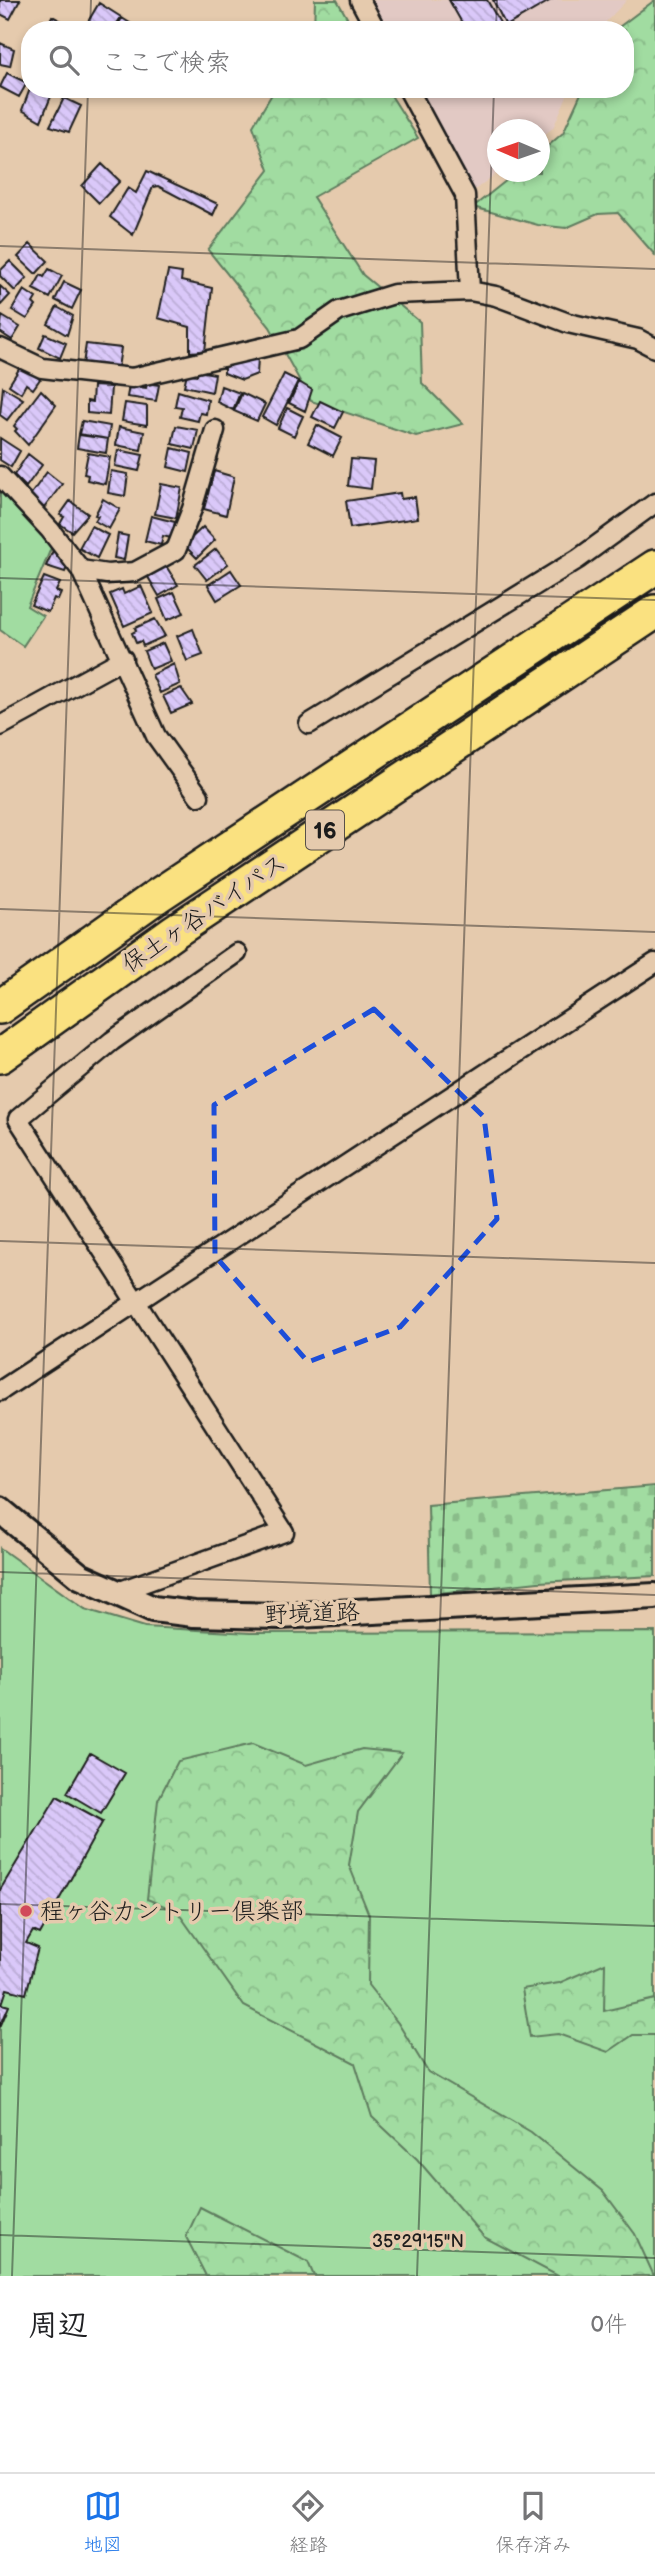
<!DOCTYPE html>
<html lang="ja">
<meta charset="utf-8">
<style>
:root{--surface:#fff;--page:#f6f6f6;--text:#202124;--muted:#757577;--line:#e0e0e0;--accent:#1a73e8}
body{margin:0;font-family:"Balsamiq Sans","Klee One",sans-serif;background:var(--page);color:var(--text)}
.compass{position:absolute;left:487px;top:119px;width:63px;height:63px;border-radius:50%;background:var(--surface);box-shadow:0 4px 10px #0003;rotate:272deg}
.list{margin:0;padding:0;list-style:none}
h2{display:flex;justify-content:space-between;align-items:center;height:91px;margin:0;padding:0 28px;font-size:30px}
h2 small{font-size:23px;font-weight:400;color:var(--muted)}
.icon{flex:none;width:38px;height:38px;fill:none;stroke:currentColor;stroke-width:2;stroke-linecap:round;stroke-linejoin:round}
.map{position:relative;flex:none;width:655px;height:2276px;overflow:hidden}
.search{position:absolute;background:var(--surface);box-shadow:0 4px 10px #0003;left:21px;right:21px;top:21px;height:77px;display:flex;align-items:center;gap:18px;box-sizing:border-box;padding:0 24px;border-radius:28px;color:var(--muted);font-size:26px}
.sheet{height:196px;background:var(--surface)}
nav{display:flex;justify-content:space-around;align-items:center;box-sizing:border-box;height:98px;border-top:2px solid var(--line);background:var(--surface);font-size:19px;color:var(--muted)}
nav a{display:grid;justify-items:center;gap:4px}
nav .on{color:var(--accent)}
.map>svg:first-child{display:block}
.built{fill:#e2c9c4}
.grass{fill:#a1dca1;stroke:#5e7c5e;stroke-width:2}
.forest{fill:url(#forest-crowns);stroke:#5e7c5e;stroke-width:2}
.cemetery{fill:url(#cemetery-stones);stroke:#5e7c5e;stroke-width:2}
.building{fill:url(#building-back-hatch);stroke:#1c1c1c;stroke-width:2}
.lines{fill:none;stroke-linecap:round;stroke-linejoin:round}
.street-casing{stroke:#1c1c1c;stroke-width:23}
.secondary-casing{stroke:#1c1c1c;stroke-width:30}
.highway-casing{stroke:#1c1c1c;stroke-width:38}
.street{stroke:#e5caad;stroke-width:18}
.secondary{stroke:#e5caad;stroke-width:24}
.highway{stroke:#fae180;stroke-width:33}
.marked{fill:none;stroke:#1d4ed8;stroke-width:5;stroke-dasharray:14 9;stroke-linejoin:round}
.ticks{fill:none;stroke:#1c1c1c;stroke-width:2;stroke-opacity:0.45}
.poi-dot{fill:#d1495b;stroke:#e5caad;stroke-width:2.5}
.labels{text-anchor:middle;stroke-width:7;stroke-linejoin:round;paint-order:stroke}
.shield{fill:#e5caad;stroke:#585048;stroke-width:2}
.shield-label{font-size:23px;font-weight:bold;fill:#1c1c1c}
.street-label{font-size:24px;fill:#1c1c1c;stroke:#e5caad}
.poi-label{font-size:24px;fill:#1c1c1c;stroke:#e5caad;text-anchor:start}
.ticks-label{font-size:18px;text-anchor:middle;fill:#1c1c1c;stroke:#e5caad;stroke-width:7;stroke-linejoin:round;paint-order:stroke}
</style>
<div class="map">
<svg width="655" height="2276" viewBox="0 0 655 2276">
<defs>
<pattern id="forest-crowns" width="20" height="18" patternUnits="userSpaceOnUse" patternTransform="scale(1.75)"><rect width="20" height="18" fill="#a1dca1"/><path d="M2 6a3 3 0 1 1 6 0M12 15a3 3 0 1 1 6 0" fill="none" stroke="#8abc8a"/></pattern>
<pattern id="cemetery-stones" width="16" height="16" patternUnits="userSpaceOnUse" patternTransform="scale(1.75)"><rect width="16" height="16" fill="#a1dca1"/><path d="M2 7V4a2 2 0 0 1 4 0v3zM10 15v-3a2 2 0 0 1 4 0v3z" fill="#8abc8a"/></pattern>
<pattern id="building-back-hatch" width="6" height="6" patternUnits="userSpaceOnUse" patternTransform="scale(1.75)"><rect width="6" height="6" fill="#dac8f9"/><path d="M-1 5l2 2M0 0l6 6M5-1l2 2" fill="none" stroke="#baabd5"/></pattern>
</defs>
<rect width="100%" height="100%" fill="#e5caad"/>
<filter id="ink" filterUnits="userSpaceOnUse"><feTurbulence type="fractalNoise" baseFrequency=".0143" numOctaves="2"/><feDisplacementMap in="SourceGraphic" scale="14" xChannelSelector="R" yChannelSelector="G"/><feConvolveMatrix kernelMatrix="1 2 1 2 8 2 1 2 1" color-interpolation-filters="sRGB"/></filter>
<g filter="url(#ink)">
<!-- built -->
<path class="built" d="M 368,0 L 627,0 L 598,30 L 384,30 Z
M 416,89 L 570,89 L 553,128 L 540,138 L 540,130 L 498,130 L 498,172 L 472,192 Z"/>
<!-- grass -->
<path class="grass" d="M 0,486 L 54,541 L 27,606 L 43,616 L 23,646 L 0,630 Z
M 0,1548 L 85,1609 L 145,1627 L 250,1633 L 655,1632 L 655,2276 L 0,2276 Z"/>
<!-- forest -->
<path class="forest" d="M 315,0 L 337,0 L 354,30 L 314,30 Z
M 655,0 L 655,255 L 618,213 L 598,214 L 566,228 L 538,225 L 473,207 L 517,172 L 540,172 L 540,153 L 563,133 L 583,89 L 625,89 L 625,30 L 615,30 Z
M 275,89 L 387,89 L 418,138 L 313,197 L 363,275 L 420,322 L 422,383 L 463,424 L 416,436 L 311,401 L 270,327 L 208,250 L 269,170 L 253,126 Z
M 253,1743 L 306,1765 L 362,1749 L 402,1753 L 358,1812 L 349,1865 L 369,1915 L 368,1985 L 398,2023 L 428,2072 L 531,2132 L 603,2191 L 635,2234 L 654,2276 L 558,2276 L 484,2237 L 417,2159 L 372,2117 L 355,2063 L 244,2006 L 177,1911 L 147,1899 L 158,1800 L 178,1761 Z
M 605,1963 L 604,2011 L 655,1999 L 655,2035 L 633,2035 L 608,2052 L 558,2034 L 530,2037 L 522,1989 L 559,1983 Z
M 200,2207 L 308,2262 L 314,2276 L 206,2276 L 186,2237 Z"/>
<!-- cemetery -->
<path class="cemetery" d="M 655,1486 L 655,1576 L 538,1582 L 430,1594 L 428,1505 Z"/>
<!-- building -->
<path class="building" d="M 0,0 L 20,0 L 10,19 L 0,14 Z
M 449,0 L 487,0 L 504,30 L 466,30 Z
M 493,0 L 551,0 L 506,26 Z
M 99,3 L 121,17 L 113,30 L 93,30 L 86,25 Z
M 52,16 L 71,26 L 69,30 L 45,30 Z
M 122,18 L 141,30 L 115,30 Z
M 0,43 L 14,49 L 10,66 L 0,64 Z
M 7,73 L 27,83 L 19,97 L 0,87 Z
M 30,89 L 52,94 L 41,121 L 22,110 Z
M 64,98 L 81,106 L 69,132 L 50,126 Z
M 102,164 L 120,181 L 99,203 L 82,186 Z
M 147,171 L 218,204 L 213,215 L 158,186 L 153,187 L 133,235 L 110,217 L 128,188 L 136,193 Z
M 30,244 L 48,261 L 36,274 L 18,257 Z
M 10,261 L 27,278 L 15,291 L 0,276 L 0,271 Z
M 49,269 L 62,276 L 50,298 L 33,289 L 41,275 L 44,277 Z
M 168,271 L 182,273 L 181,281 L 212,288 L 205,351 L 190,352 L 190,327 L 158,318 Z
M 64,282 L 81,290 L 72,309 L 55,300 Z
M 0,286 L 10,295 L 0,306 Z
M 24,290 L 36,298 L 33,303 L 36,306 L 27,319 L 12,310 Z
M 57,307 L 73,316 L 67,335 L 48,324 Z
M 2,316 L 20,327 L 12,340 L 0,332 Z
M 45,334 L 66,343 L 60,358 L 39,348 Z
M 86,344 L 121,348 L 118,368 L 83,364 Z
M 258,358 L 257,374 L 242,380 L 224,373 L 224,363 Z
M 21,366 L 40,379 L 33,389 L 26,384 L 21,393 L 9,385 Z
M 198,371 L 215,374 L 212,392 L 184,386 L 187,373 L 197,375 Z
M 284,374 L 298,381 L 276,425 L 262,417 Z
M 299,382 L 312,390 L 305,411 L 289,403 Z
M 147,383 L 159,385 L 156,401 L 127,397 L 129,386 L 146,388 Z
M 93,386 L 111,387 L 109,415 L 87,413 L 87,401 L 92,402 Z
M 221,386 L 240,393 L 233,410 L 217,402 Z
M 3,387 L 23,399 L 7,420 L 0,415 Z
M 41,390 L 56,405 L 28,445 L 15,431 L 17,429 L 14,426 Z
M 178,391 L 208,400 L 206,414 L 200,413 L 198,421 L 180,417 L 182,407 L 175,406 Z
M 242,393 L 265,404 L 257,421 L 234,411 Z
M 320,401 L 343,412 L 335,428 L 312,417 Z
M 125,403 L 147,406 L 147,425 L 122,421 Z
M 287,408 L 303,416 L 294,436 L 278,428 Z
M 82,421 L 110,426 L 108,439 L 79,434 Z
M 317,425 L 342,438 L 333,456 L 308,443 Z
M 176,426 L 198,430 L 194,449 L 172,444 Z
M 119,427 L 144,432 L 141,450 L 116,445 Z
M 79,435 L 108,439 L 106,453 L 77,448 Z
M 0,438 L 20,451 L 11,467 L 0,460 Z
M 172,448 L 192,453 L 188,472 L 168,467 Z
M 118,450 L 143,455 L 139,471 L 115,466 Z
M 88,453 L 110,457 L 105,484 L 87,480 L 88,475 L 84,474 Z
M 28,454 L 42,465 L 26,487 L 14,475 Z
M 351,459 L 374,461 L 371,489 L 348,486 Z
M 111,471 L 128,474 L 125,496 L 108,493 Z
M 214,471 L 234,477 L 226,515 L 204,509 Z
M 47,472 L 62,484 L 44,508 L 31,498 L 31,494 Z
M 161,484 L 182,488 L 176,518 L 155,514 Z
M 400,493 L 401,499 L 415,497 L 418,518 L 350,528 L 346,501 Z
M 103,499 L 120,509 L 109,529 L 95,521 L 98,516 L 95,515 Z
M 70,501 L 88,514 L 72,532 L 60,524 L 64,517 L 60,515 Z
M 151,516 L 175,522 L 171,538 L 163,536 L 161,545 L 145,541 Z
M 91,526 L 108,535 L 97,558 L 79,548 Z
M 203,527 L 215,540 L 197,558 L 184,545 Z
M 118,534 L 128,536 L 124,560 L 114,558 Z
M 56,544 L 70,561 L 65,572 L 46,566 Z
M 216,549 L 228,564 L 207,580 L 195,565 Z
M 166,566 L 178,585 L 159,596 L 148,577 Z
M 231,570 L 241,585 L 217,600 L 208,585 Z
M 44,577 L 60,583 L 56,591 L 61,593 L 58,600 L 54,598 L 48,612 L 31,605 Z
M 141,586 L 153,613 L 124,626 L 110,594 L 122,589 L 124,594 Z
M 174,592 L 184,613 L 167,620 L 158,599 Z
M 155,619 L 165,636 L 143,646 L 141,641 L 136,643 L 132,633 L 136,631 L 135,628 Z
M 193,629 L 203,655 L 187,661 L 177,636 Z
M 163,643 L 171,661 L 151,669 L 144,651 Z
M 174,664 L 180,684 L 160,693 L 152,675 Z
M 181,688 L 192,704 L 171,713 L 163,696 Z
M 90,1753 L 125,1773 L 101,1813 L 67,1793 Z
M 57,1796 L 103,1821 L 40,1934 L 33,1931 L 26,1943 L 38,1948 L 26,1994 L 7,1989 L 2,2004 L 9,2006 L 0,2027 L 0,1890 Z"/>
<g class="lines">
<defs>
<path id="street" d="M 360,0 L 376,30
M 408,89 L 465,195 L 470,291
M 0,348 L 42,368 L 132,378 L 299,339 L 339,311 L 394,294 L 470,291 L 496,296 L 568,323 L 638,339 L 655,348
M 0,476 L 50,530 L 81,570 L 156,736 L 199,796
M 81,570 L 107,574 L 135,572 L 176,550 L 192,509 L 215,430
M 309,724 L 578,559 L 655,503
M 0,726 L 123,659
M 0,1391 L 655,963
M 115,1593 L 284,1532 L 18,1119 L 112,1041 L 237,953"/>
<path id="secondary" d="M 0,1510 L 80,1576 L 153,1609 L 194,1614 L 280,1616 L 655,1596"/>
<path id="highway" d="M 0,1007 L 157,896 L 655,567
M 0,1056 L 175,931 L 655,612"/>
</defs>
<!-- street casing -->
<use href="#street" class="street-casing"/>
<!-- secondary casing -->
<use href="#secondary" class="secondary-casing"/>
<!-- highway casing -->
<use href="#highway" class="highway-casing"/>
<!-- street -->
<use href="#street" class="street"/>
<!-- secondary -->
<use href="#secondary" class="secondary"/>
<!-- highway -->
<use href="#highway" class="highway"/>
</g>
</g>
<!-- marked area -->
<path class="marked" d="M 374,1009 L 484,1117 L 497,1219 L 400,1327 L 308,1362 L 215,1256 L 214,1105 Z"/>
<!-- ticks -->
<path class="ticks" d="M 90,30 L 91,0M 496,30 L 497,0M 0,246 L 655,269M 0,578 L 655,600M 0,909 L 655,932M 0,1241 L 655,1263M 0,1572 L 655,1595M 0,1904 L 655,1926M 0,2235 L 655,2258M 12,2276 L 88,89M 417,2276 L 494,89"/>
<!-- markers -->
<circle class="poi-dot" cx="26" cy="1911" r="7"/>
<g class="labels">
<!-- shield labels -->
<rect class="shield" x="306" y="810.5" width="38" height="39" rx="5"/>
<g class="shield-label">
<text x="325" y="838">16</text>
</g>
<!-- street labels -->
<g class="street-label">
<text transform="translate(204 913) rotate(-34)" y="8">保土ヶ谷バイパス</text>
<text transform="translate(312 1613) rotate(-2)" y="8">野境道路</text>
</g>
<!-- poi labels -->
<g class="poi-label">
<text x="40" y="1919">程ヶ谷カントリー倶楽部</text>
</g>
</g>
<g class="ticks-label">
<text x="418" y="2247">35°29'15"N</text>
</g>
</svg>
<svg class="compass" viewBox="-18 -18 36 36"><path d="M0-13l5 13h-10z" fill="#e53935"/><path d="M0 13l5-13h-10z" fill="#757577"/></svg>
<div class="search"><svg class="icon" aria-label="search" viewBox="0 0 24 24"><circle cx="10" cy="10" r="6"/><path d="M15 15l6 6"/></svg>ここで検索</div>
</div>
<section class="sheet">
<h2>周辺<small>0件</small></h2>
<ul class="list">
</ul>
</section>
<nav>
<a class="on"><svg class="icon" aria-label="map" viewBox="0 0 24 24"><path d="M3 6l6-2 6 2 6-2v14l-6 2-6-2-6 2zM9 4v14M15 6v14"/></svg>地図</a>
<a><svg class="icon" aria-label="directions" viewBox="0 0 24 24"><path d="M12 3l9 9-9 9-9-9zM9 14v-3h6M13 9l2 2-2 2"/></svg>経路</a>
<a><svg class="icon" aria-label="saved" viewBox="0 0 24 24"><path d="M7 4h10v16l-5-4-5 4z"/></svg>保存済み</a>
</nav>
